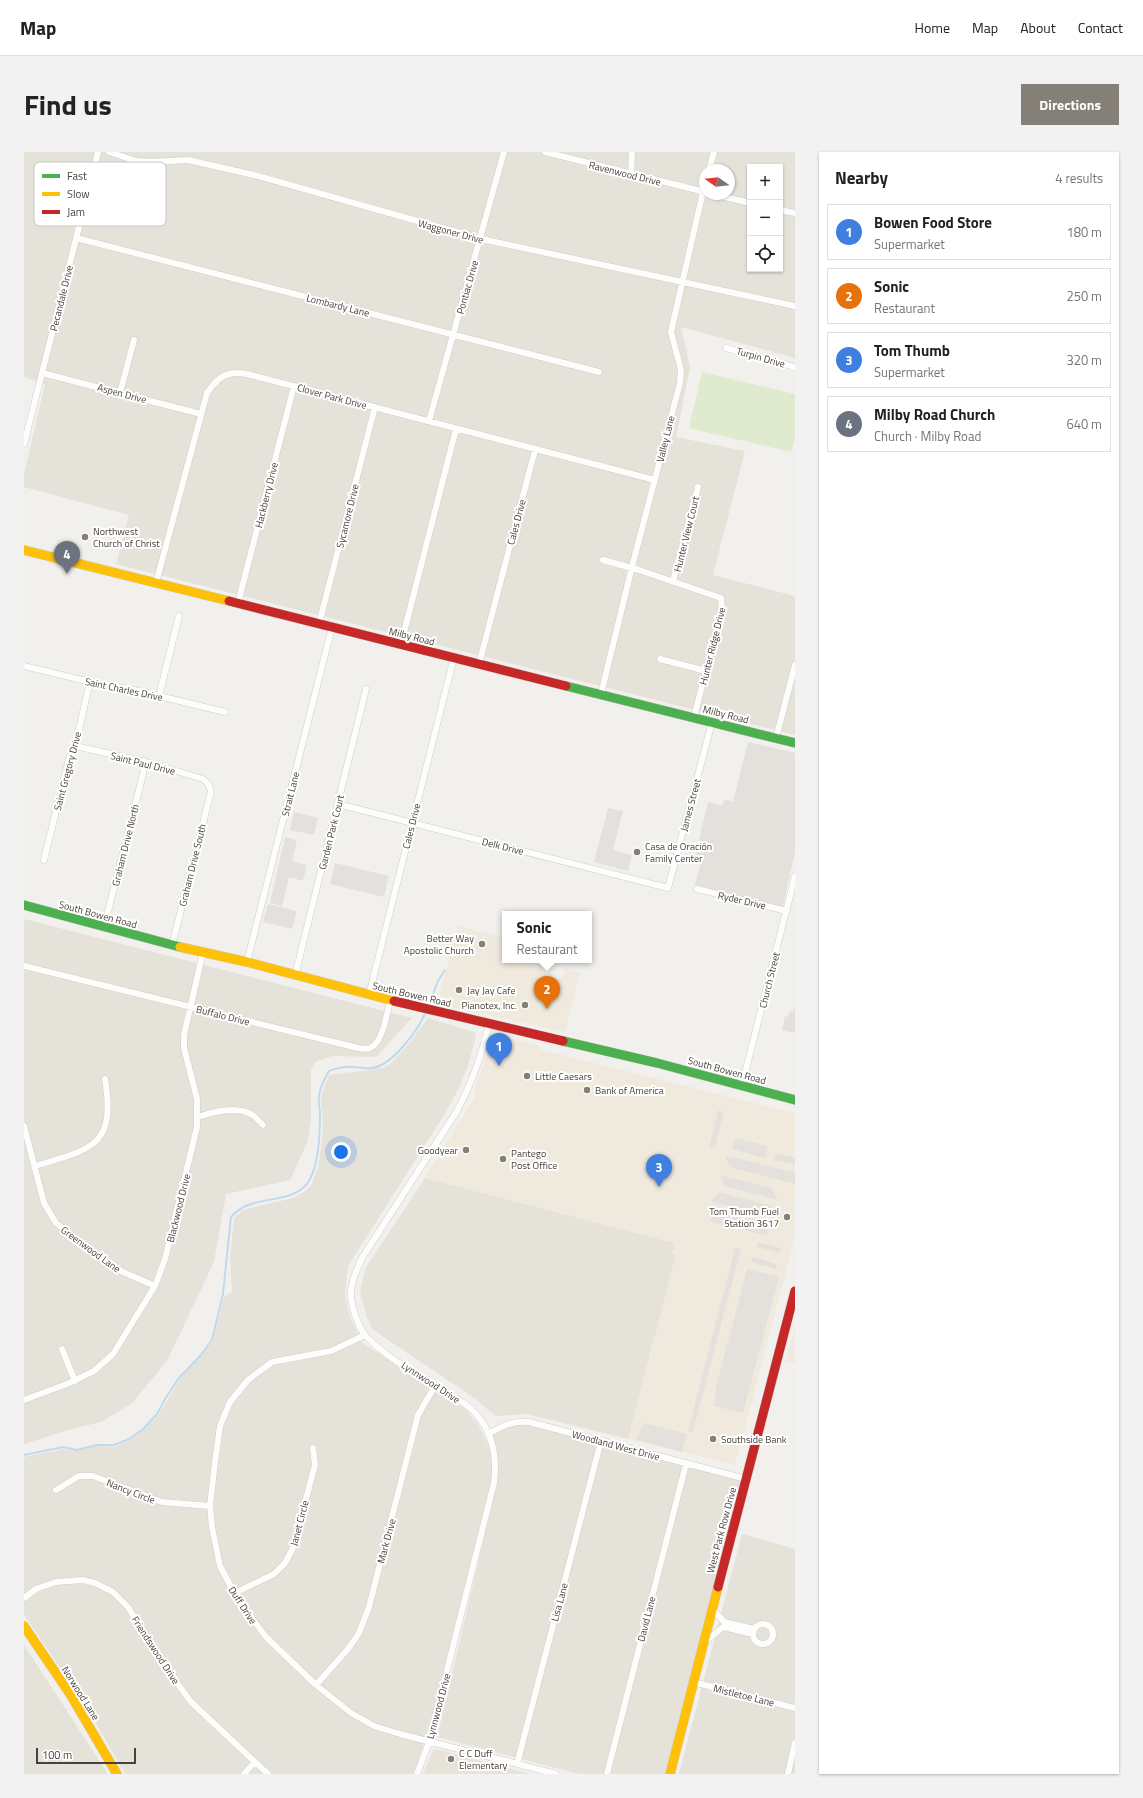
<!DOCTYPE html>
<meta charset="utf-8">
<style>
:root{--surface:#fff;--page:#f2f2f2;--text:#222;--muted:#767676;--line:#e0e0e0;--accent:#847f77}
body{margin:0;font-family:"Titillium Web",sans-serif;background:var(--page);color:var(--text)}
.controls{position:absolute;right:12px;top:12px;display:grid;overflow:hidden;border-radius:0px;box-shadow:0 1px 3px #0004}
.controls button{width:36px;height:36px;display:grid;place-items:center;padding:0;border:0;border-bottom:1px solid var(--line);background:var(--surface);color:var(--text);font:20px sans-serif}
.compass{position:absolute;left:675px;top:12px;width:36px;height:36px;border-radius:50%;background:var(--surface);box-shadow:0 1px 3px #0004;rotate:284deg}
.scale{position:absolute;left:12px;bottom:10px;width:100px;box-sizing:border-box;padding-left:4px;border:2px solid #484238;border-top:0;font-size:11px;line-height:14px;white-space:nowrap;color:#484238;-webkit-text-stroke:3px #fff;paint-order:stroke}
.you{position:absolute;left:317px;top:1000px;width:14px;height:14px;margin:-10px;border:3px solid #fff;border-radius:50%;background:#1a73e8;box-shadow:0 0 0 6px #1a73e833}
.badge{display:grid;place-items:center;width:26px;height:26px;border-radius:50%;background:var(--accent);color:#fff;font-size:13px;font-weight:700}
.pin{position:absolute;translate:-50% -33px;filter:drop-shadow(0 1px 2px #0008)}
.pin::after{content:'';position:absolute;top:21px;width:14px;height:12px;background:inherit;clip-path:polygon(0 0,100% 0,50% 100%)}
.popup{position:absolute;left:478px;top:759px;width:90px;height:52px;box-sizing:border-box;display:grid;place-content:center;border-radius:0px;background:var(--surface);filter:drop-shadow(0 1px 3px #0005);font-size:13px;white-space:nowrap;color:var(--muted)}
.popup b{font-size:15px;color:var(--text)}
.popup::after{content:'';position:absolute;left:50%;top:100%;margin-left:-8px;border:8px solid transparent;border-top-color:var(--surface)}
.list{margin:0;padding:0;list-style:none}
h2{display:flex;justify-content:space-between;align-items:center;height:52px;margin:0;padding:0 16px;font-size:17px}
h2 small{font-size:13px;font-weight:400;color:var(--muted)}
.list li{display:grid;grid-template-columns:26px 1fr auto;gap:12px;align-items:center;box-sizing:border-box;height:56px;margin:0 8px 8px;padding:0 8px;border:1px solid var(--line);border-radius:0px}
.list b{display:block;font-size:15px;white-space:nowrap}
.list p{margin:0;font-size:13px;white-space:nowrap;color:var(--muted)}
.list em{font-size:13px;font-style:normal;color:var(--muted)}
.icon{flex:none;width:22px;height:22px;fill:none;stroke:currentColor;stroke-width:2;stroke-linecap:round;stroke-linejoin:round}
.map{position:relative;flex:none;width:771px;height:1622px;overflow:hidden;border-radius:0px}
header{display:flex;align-items:center;gap:24px;box-sizing:border-box;height:56px;padding:0 20px;background:var(--surface);border-bottom:1px solid var(--line)}
header strong{font-size:19px}
nav{display:flex;gap:22px;margin-inline-start:auto;font-size:14px}
.intro{display:flex;align-items:center;justify-content:space-between;box-sizing:border-box;height:96px;padding:0 24px}
h1{margin:0;font-size:28px}
.button{padding:10px 18px;border-radius:0px;background:var(--accent);color:#fff;font-size:14px;font-weight:700}
main{display:flex;gap:24px;padding:0 24px}
aside{flex:1;background:var(--surface);border-radius:0px;box-shadow:0 1px 3px #0004}
.map>svg:first-child{display:block}
.residential{fill:#e5e2da;fill-rule:evenodd}
.commercial{fill:#f0e9dd}
.education{fill:#e8e3d8}
.green{fill:#dfeace}
.parking{fill:#e4e1dd}
.lines{fill:none;stroke-linecap:round;stroke-linejoin:round}
.stream{stroke:#bfdaed;stroke-width:2}
.street-casing{stroke:#d0ceca;stroke-width:7}
.fast-casing{stroke:#d0cdc3;stroke-width:10}
.slow-casing{stroke:#d0cdc3;stroke-width:10}
.jam-casing{stroke:#d0cdc3;stroke-width:10}
.street{stroke:#fdfdfc;stroke-width:6}
.fast{stroke:#4caf50;stroke-width:9}
.slow{stroke:#ffc107;stroke-width:9}
.jam{stroke:#c62828;stroke-width:9}
.poi-dot{fill:#847f77;stroke:#fff;stroke-width:1.5}
.labels{text-anchor:middle;stroke-width:4;stroke-linejoin:round;paint-order:stroke}
.street-label{font-size:10px;fill:#484238;stroke:#fff}
.poi-label{font-size:10px;fill:#484238;stroke:#fff;text-anchor:start}
.key{fill:#fff;stroke:#c8c6c3;stroke-width:1}
.key-label{font-size:11px;fill:#484238}
</style>
<header>
<strong>Map</strong>
<nav><a>Home</a><a>Map</a><a>About</a><a>Contact</a></nav>
</header>
<div class="intro"><h1>Find us</h1><a class="button">Directions</a></div>
<main>
<div class="map">
<svg width="771" height="1622" viewBox="0 0 771 1622">
<rect width="100%" height="100%" fill="#f2f0ec"/>
<!-- residential -->
<path class="residential" d="M 0,0 L 771,0 L 771,206 L 657,175 L 666,215 L 652,285 L 721,299 L 689,423 L 771,444 L 771,583 L 92,412 L 105,363 L 0,335 L 0,322 L 21,232 L 0,225 ZM 726,15 L 756,15 L 756,117 L 726,117 ZM 681,18 L 705,18 L 705,42 L 681,42 Z
M 0,767 L 388,866 L 352,905 L 308,904 L 291,910 L 287,918 L 287,968 L 283,991 L 266,1028 L 202,1042 L 190,1110 L 143,1209 L 108,1251 L 77,1270 L 44,1278 L 0,1292 Z
M 404,866 L 450,880 L 452,884 L 444,914 L 435,936 L 422,960 L 324,1114 L 321,1143 L 326,1165 L 339,1191 L 441,1257 L 454,1272 L 465,1295 L 470,1311 L 468,1330 L 408,1564 L 395,1607 L 389,1622 L 101,1622 L 59,1549 L 0,1463 L 0,1305 L 39,1297 L 54,1299 L 74,1294 L 91,1295 L 106,1288 L 120,1277 L 135,1262 L 156,1227 L 177,1204 L 189,1189 L 200,1145 L 208,1140 L 206,1107 L 210,1066 L 219,1058 L 269,1046 L 280,1040 L 287,1034 L 294,1015 L 297,996 L 299,972 L 297,944 L 305,923 L 360,916 L 367,911 L 383,894 Z
M 401,1026 L 651,1091 L 648,1101 L 652,1103 L 604,1287 L 503,1262 L 472,1264 L 453,1248 L 348,1177 L 343,1166 L 336,1140 L 341,1117 Z
M 494,1271 L 515,1274 L 719,1328 L 642,1622 L 555,1622 L 413,1585 L 474,1327 L 473,1301 L 467,1283 Z
M 718,1382 L 771,1397 L 771,1622 L 655,1622 Z
M 0,1493 L 84,1622 L 0,1622 Z"/>
<!-- commercial -->
<path class="commercial" d="M 434,774 L 481,786 L 481,808 L 520,808 L 515,828 L 519,824 L 534,828 L 539,824 L 541,817 L 556,821 L 541,880 L 413,852 Z
M 470,882 L 516,894 L 515,897 L 771,961 L 771,1085 L 711,1313 L 604,1287 L 652,1103 L 648,1102 L 651,1091 L 401,1026 L 453,942 L 449,940 L 458,918 L 468,884 Z
M 771,1174 L 771,1211 L 762,1209 Z"/>
<!-- education -->
<path class="education" d="M 409,1598 L 416,1598 L 507,1622 L 399,1622 Z"/>
<!-- green -->
<path class="green" d="M 678,220 L 771,242 L 771,285 L 767,300 L 665,276 Z"/>
<!-- parking -->
<path class="parking" d="M 724,590 L 771,601 L 771,700 L 758,757 L 670,737 L 678,706 L 671,704 L 684,650 L 698,654 L 700,647 L 709,650 Z
M 584,656 L 599,659 L 589,698 L 608,703 L 604,719 L 570,710 Z
M 270,660 L 294,666 L 290,683 L 266,678 Z
M 261,685 L 273,688 L 268,709 L 283,713 L 279,729 L 265,725 L 258,754 L 246,751 Z
M 311,711 L 365,724 L 360,745 L 306,732 Z
M 244,752 L 273,759 L 268,777 L 239,770 Z
M 770,854 L 771,855 L 771,881 L 758,878 L 761,864 L 764,865 L 766,859 L 769,859 Z
M 694,958 L 700,960 L 691,996 L 685,995 Z
M 712,986 L 744,994 L 741,1006 L 708,997 Z
M 752,1002 L 771,1006 L 771,1013 L 750,1008 Z
M 701,1003 L 771,1021 L 771,1032 L 705,1015 Z
M 696,1023 L 748,1036 L 753,1048 L 700,1034 Z
M 695,1040 L 749,1054 L 740,1064 L 687,1049 Z
M 685,1058 L 742,1071 L 744,1084 L 687,1070 Z
M 734,1090 L 757,1096 L 756,1101 L 733,1095 Z
M 711,1096 L 717,1097 L 669,1280 L 664,1279 Z
M 728,1105 L 753,1112 L 752,1117 L 727,1110 Z
M 723,1117 L 755,1125 L 719,1261 L 690,1254 L 692,1235 Z
M 620,1271 L 663,1282 L 658,1300 L 613,1288 L 617,1275 L 619,1275 Z"/>
<g class="lines">
<!-- stream -->
<path class="stream" d="M 405,853 L 414,829 L 421,818
M 0,1303 L 39,1295 L 53,1298 L 73,1293 L 90,1293 L 105,1287 L 119,1277 L 133,1262 L 141,1247 L 155,1226 L 176,1204 L 188,1188 L 199,1142 L 207,1065 C 227,1042 258,1053 279,1036 C 295,1023 296,981 296,962 C 296,957 294,950 295,944 C 296,935 301,926 305,919 C 313,916 321,914 330,915 C 336,915 342,917 348,916 C 368,914 395,877 402,859"/>
<defs>
<path id="street" d="M 85,0 L 112,9 L 127,10 L 164,8 L 230,23 L 457,87 L 771,154
M 521,0 L 681,40
M 685,18 L 690,0
M 607,22 L 608,0
M 688,42 L 726,51
M 756,58 L 771,61
M 52,86 L 575,220
M 702,196 L 771,215
M 18,221 L 177,262
M 96,241 L 110,188
M 405,269 L 480,0
M 0,292 L 74,0
M 579,408 L 615,418 L 697,446 L 698,457 L 670,565
M 649,429 L 674,335
M 132,431 L 183,241 C 194,225 203,218 223,222 L 631,328
M 214,451 L 270,234
M 295,472 L 351,255
M 377,492 L 432,277
M 636,507 L 682,519
M 455,512 L 511,298
M 0,514 L 83,534 L 102,536 L 201,560
M 577,542 L 608,415 L 656,231 L 657,218 L 647,180 L 681,31
M 135,544 L 155,464
M 752,586 L 771,513
M 51,594 L 122,610 L 179,627 L 185,633 L 187,640 L 148,793
M 314,652 L 644,736 L 688,570
M 20,708 L 45,607 L 51,594 L 66,530
M 673,737 L 763,759
M 80,775 L 122,610
M 223,810 L 308,475
M 0,814 L 334,896 C 338,896 343,898 346,896 C 359,891 363,861 366,848
M 271,824 L 342,537
M 345,843 L 430,505
M 718,933 L 771,724
M 174,965 C 191,959 214,953 230,964 C 233,967 236,970 239,973
M 0,974 L 20,1051 L 32,1071 L 90,1116 L 131,1134
M 11,1014 C 68,997 92,995 81,927
M 341,1183 L 307,1199 L 248,1210 L 224,1228 L 206,1250 L 196,1274 L 191,1310 L 186,1354 L 188,1375 L 196,1414 L 214,1448 L 242,1485 L 292,1533 L 327,1561 L 350,1574 L 376,1582 L 532,1622
M 38,1197 L 51,1229
M 0,1248 L 43,1232 L 70,1219 L 89,1202 L 131,1134 L 141,1107 L 173,975 L 173,947 L 160,896 L 160,883 L 179,800
M 464,1282 C 479,1274 489,1268 505,1270 L 722,1327
M 32,1338 L 55,1324 L 69,1324 L 138,1350 L 186,1354
M 211,1441 L 250,1422 L 261,1411 L 269,1396 L 291,1313 L 289,1296
M 0,1446 L 12,1437 L 32,1430 L 59,1428 L 71,1431 L 89,1440 L 104,1455 L 142,1516 L 167,1550 L 244,1622
M 688,1456 L 700,1470 L 730,1477
M729 1482a10 10 0 1 1 20 0a10 10 0 1 1-20 0Z
M 681,1490 L 699,1475 L 729,1482
M 669,1530 L 771,1556
M 292,1533 L 324,1497 L 335,1481 L 345,1455 L 394,1263 L 411,1234
M 493,1612 L 577,1289
M 220,1622 L 231,1610
M 393,1622 L 405,1590 L 470,1331 C 473,1307 469,1282 453,1263 C 441,1249 425,1243 411,1234 C 390,1221 357,1201 342,1184 C 334,1175 328,1156 327,1144 C 326,1131 333,1118 338,1106 L 433,959 C 449,928 457,905 465,872
M 583,1622 L 662,1312
M 764,1622 L 771,1591"/>
<path id="fast" d="M 542,534 L 771,591
M 0,753 L 156,795
M 539,889 L 633,911 L 771,948"/>
<path id="slow" d="M 0,398 L 205,449
M 156,795 L 223,810 L 370,849
M 0,1474 L 46,1542 L 93,1622
M 646,1622 L 694,1435"/>
<path id="jam" d="M 205,449 L 542,534
M 370,849 L 539,889
M 694,1435 L 771,1139"/>
</defs>
<!-- street casing -->
<use href="#street" class="street-casing"/>
<!-- fast casing -->
<use href="#fast" class="fast-casing"/>
<!-- slow casing -->
<use href="#slow" class="slow-casing"/>
<!-- jam casing -->
<use href="#jam" class="jam-casing"/>
<!-- street -->
<use href="#street" class="street"/>
<!-- fast -->
<use href="#fast" class="fast"/>
<!-- slow -->
<use href="#slow" class="slow"/>
<!-- jam -->
<use href="#jam" class="jam"/>
</g>
<!-- markers -->
<g class="poi-dot">
<circle cx="61" cy="385" r="4"/>
<circle cx="613" cy="700" r="4"/>
<circle cx="458" cy="792" r="4"/>
<circle cx="435" cy="838" r="4"/>
<circle cx="501" cy="853" r="4"/>
<circle cx="503" cy="924" r="4"/>
<circle cx="563" cy="938" r="4"/>
<circle cx="442" cy="998" r="4"/>
<circle cx="479" cy="1007" r="4"/>
<circle cx="763" cy="1065" r="4"/>
<circle cx="689" cy="1287" r="4"/>
<circle cx="427" cy="1607" r="4"/>
</g>
<g class="labels">
<!-- street labels -->
<g class="street-label">
<text transform="translate(601 21) rotate(14)" y="4">Ravenwood Drive</text>
<text transform="translate(427 79) rotate(15)" y="4">Waggoner Drive</text>
<text transform="translate(443 135) rotate(-74)" y="4">Pontiac Drive</text>
<text transform="translate(37 146) rotate(-76)" y="4">Pecandale Drive</text>
<text transform="translate(314 153) rotate(14)" y="4">Lombardy Lane</text>
<text transform="translate(737 205) rotate(16)" y="4">Turpin Drive</text>
<text transform="translate(98 241) rotate(15)" y="4">Aspen Drive</text>
<text transform="translate(308 244) rotate(15)" y="4">Clover Park Drive</text>
<text transform="translate(641 287) rotate(-76)" y="4">Valley Lane</text>
<text transform="translate(242 343) rotate(-76)" y="4">Hackberry Drive</text>
<text transform="translate(323 364) rotate(-76)" y="4">Sycamore Drive</text>
<text transform="translate(492 370) rotate(-75)" y="4">Cales Drive</text>
<text transform="translate(662 382) rotate(-76)" y="4">Hunter View Court</text>
<text transform="translate(388 484) rotate(14)" y="4">Milby Road</text>
<text transform="translate(688 494) rotate(-76)" y="4">Hunter Ridge Drive</text>
<text transform="translate(100 537) rotate(12)" y="4">Saint Charles Drive</text>
<text transform="translate(702 562) rotate(14)" y="4">Milby Road</text>
<text transform="translate(119 611) rotate(14)" y="4">Saint Paul Drive</text>
<text transform="translate(43 619) rotate(-75)" y="4">Saint Gregory Drive</text>
<text transform="translate(266 642) rotate(-76)" y="4">Strait Lane</text>
<text transform="translate(666 653) rotate(-75)" y="4">James Street</text>
<text transform="translate(387 674) rotate(-76)" y="4">Cales Drive</text>
<text transform="translate(307 680) rotate(-76)" y="4">Garden Park Court</text>
<text transform="translate(101 693) rotate(-76)" y="4">Graham Drive North</text>
<text transform="translate(479 694) rotate(14)" y="4">Delk Drive</text>
<text transform="translate(168 713) rotate(-76)" y="4">Graham Drive South</text>
<text transform="translate(718 748) rotate(13)" y="4">Ryder Drive</text>
<text transform="translate(74 762) rotate(15)" y="4">South Bowen Road</text>
<text transform="translate(745 828) rotate(-76)" y="4">Church Street</text>
<text transform="translate(388 842) rotate(13)" y="4">South Bowen Road</text>
<text transform="translate(199 863) rotate(14)" y="4">Buffalo Drive</text>
<text transform="translate(703 918) rotate(15)" y="4">South Bowen Road</text>
<text transform="translate(154 1056) rotate(-76)" y="4">Blackwood Drive</text>
<text transform="translate(67 1097) rotate(36)" y="4">Greenwood Lane</text>
<text transform="translate(407 1230) rotate(33)" y="4">Lynnwood Drive</text>
<text transform="translate(592 1293) rotate(15)" y="4">Woodland West Drive</text>
<text transform="translate(107 1339) rotate(21)" y="4">Nancy Circle</text>
<text transform="translate(275 1371) rotate(-75)" y="4">Janet Circle</text>
<text transform="translate(697 1378) rotate(-75)" y="4">West Park Row Drive</text>
<text transform="translate(362 1389) rotate(-75)" y="4">Mark Drive</text>
<text transform="translate(535 1450) rotate(-75)" y="4">Lisa Lane</text>
<text transform="translate(219 1453) rotate(57)" y="4">Duff Drive</text>
<text transform="translate(622 1467) rotate(-76)" y="4">David Lane</text>
<text transform="translate(132 1498) rotate(57)" y="4">Friendswood Drive</text>
<text transform="translate(57 1541) rotate(58)" y="4">Norwood Lane</text>
<text transform="translate(720 1543) rotate(14)" y="4">Mistletoe Lane</text>
<text transform="translate(414 1554) rotate(-75)" y="4">Lynnwood Drive</text>
</g>
<!-- poi labels -->
<g class="poi-label">
<text x="69" y="383">Northwest<tspan x="69" dy="12">Church of Christ</tspan></text>
<text x="621" y="698">Casa de Oración<tspan x="621" dy="12">Family Center</tspan></text>
<text x="450" y="790" text-anchor="end">Better Way<tspan x="450" dy="12">Apostolic Church</tspan></text>
<text x="443" y="842">Jay Jay Cafe</text>
<text x="493" y="857" text-anchor="end">Pianotex, Inc.</text>
<text x="511" y="928">Little Caesars</text>
<text x="571" y="942">Bank of America</text>
<text x="434" y="1002" text-anchor="end">Goodyear</text>
<text x="487" y="1005">Pantego<tspan x="487" dy="12">Post Office</tspan></text>
<text x="755" y="1063" text-anchor="end">Tom Thumb Fuel<tspan x="755" dy="12">Station 3617</tspan></text>
<text x="697" y="1291">Southside Bank</text>
<text x="435" y="1605">C C Duff<tspan x="435" dy="12">Elementary</tspan></text>
</g>
</g>
<!-- legend -->
<rect x="10" y="10" width="132" height="64" rx="6" class="key"/>
<rect x="18" y="22" width="18" height="4" fill="#4caf50"/>
<rect x="18" y="40" width="18" height="4" fill="#ffc107"/>
<rect x="18" y="58" width="18" height="4" fill="#c62828"/>
<g class="key-label">
<text x="43" y="28">Fast</text>
<text x="43" y="46">Slow</text>
<text x="43" y="64">Jam</text>
</g>
</svg>
<div class="controls">
<button>+</button>
<button>−</button>
<button><svg class="icon" aria-label="locate" viewBox="0 0 24 24"><circle cx="12" cy="12" r="6"/><path d="M12 2v4M12 18v4M2 12h4M18 12h4"/></svg></button>
</div>
<svg class="compass" viewBox="-18 -18 36 36"><path d="M0-13l5 13h-10z" fill="#e53935"/><path d="M0 13l5-13h-10z" fill="#767676"/></svg>
<div class="scale">100 m</div>
<div class="you"></div>
<div class="pin badge" style="left:475px;top:914px;background:#3f7fe0">1</div>
<div class="pin badge" style="left:523px;top:857px;background:#e8710a">2</div>
<div class="popup"><b>Sonic</b>Restaurant</div>
<div class="pin badge" style="left:635px;top:1035px;background:#3f7fe0">3</div>
<div class="pin badge" style="left:43px;top:422px;background:#6b7280">4</div>
</div>
<aside>
<h2>Nearby<small>4 results</small></h2>
<ul class="list">
<li><span class="badge" style="background:#3f7fe0">1</span><div><b>Bowen Food Store</b><p>Supermarket</p></div><em>180 m</em></li>
<li><span class="badge" style="background:#e8710a">2</span><div><b>Sonic</b><p>Restaurant</p></div><em>250 m</em></li>
<li><span class="badge" style="background:#3f7fe0">3</span><div><b>Tom Thumb</b><p>Supermarket</p></div><em>320 m</em></li>
<li><span class="badge" style="background:#6b7280">4</span><div><b>Milby Road Church</b><p>Church · Milby Road</p></div><em>640 m</em></li>
</ul>
</aside>
</main>
